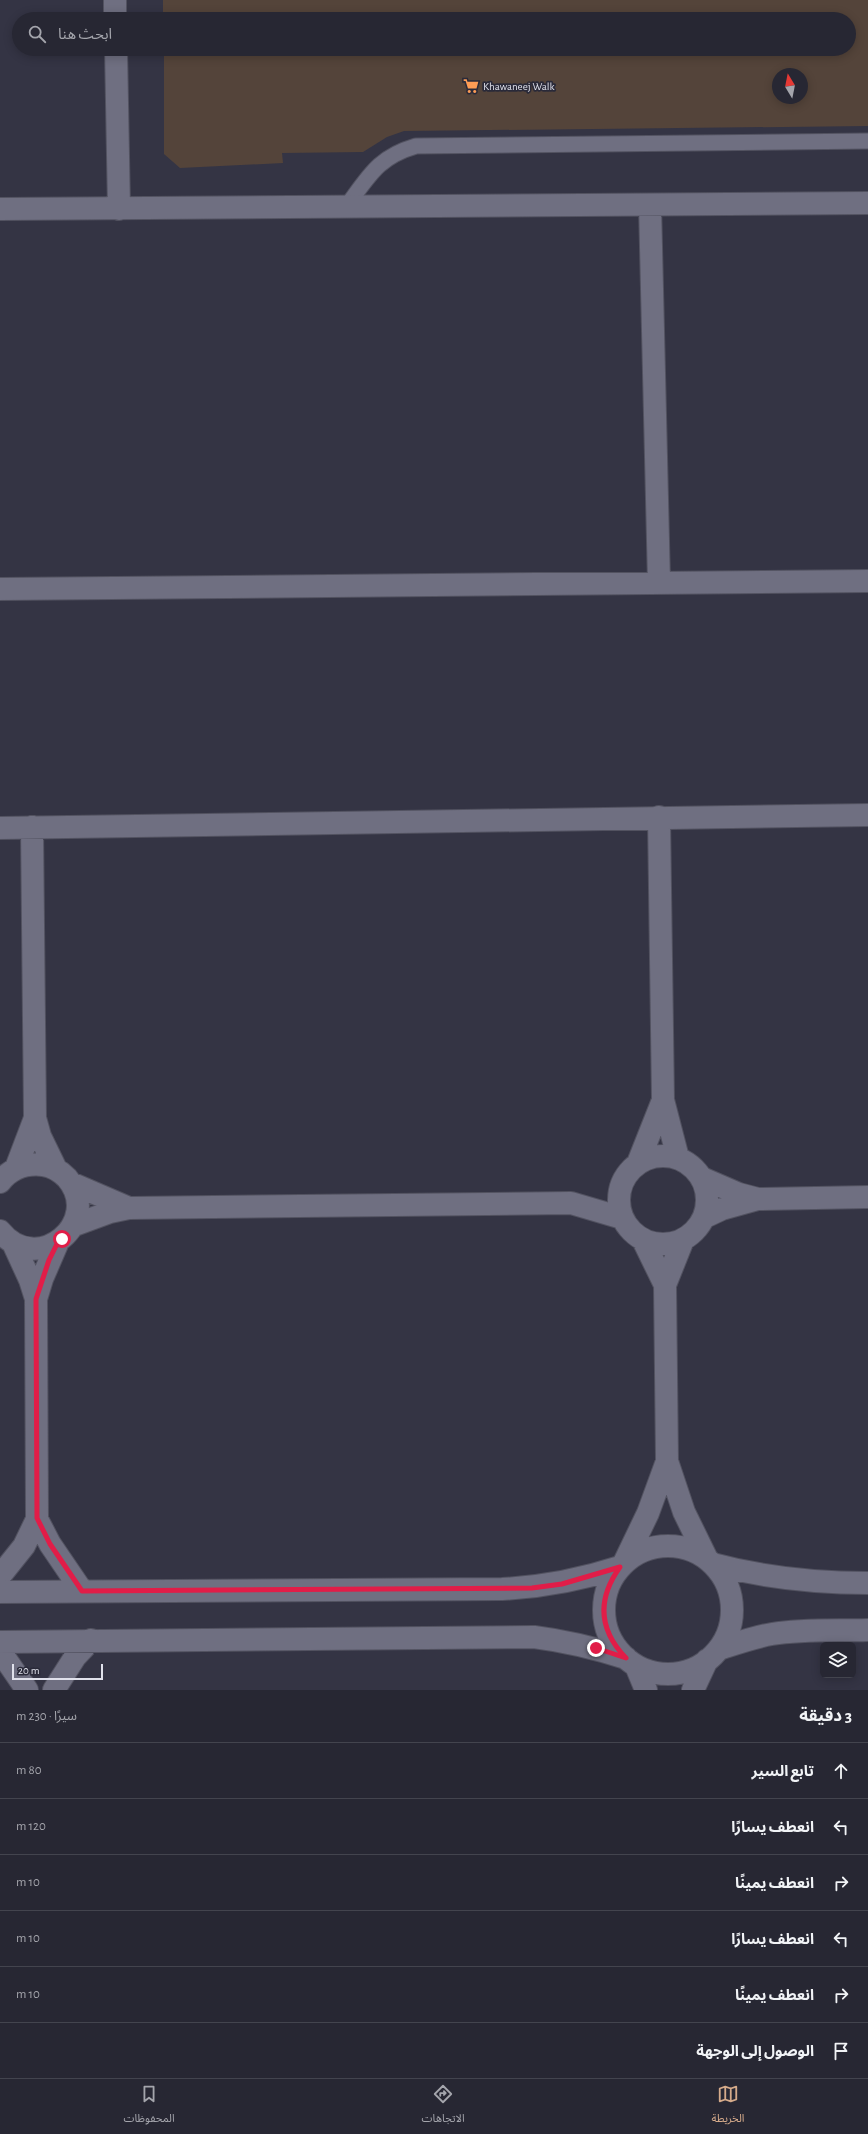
<!DOCTYPE html>
<html lang="ar">
<meta charset="utf-8">
<style>
:root{--surface:#272733;--page:#2f2f3b;--text:#f1f3f6;--muted:#a4a5ac;--line:#43444e;--accent:#d6ab8b}
body{margin:0;font-family:"Alegreya Sans","Noto Sans Arabic",sans-serif;background:var(--page);color:var(--text);direction:rtl}
.controls{position:absolute;right:12px;bottom:12px;display:grid;overflow:hidden;border-radius:6px;box-shadow:0 2px 10px #0003}
.controls button{width:36px;height:36px;display:grid;place-items:center;padding:0;border:0;border-bottom:1px solid var(--line);background:var(--surface);color:var(--text);font:20px sans-serif}
.compass{position:absolute;left:772px;top:68px;width:36px;height:36px;border-radius:50%;background:var(--surface);box-shadow:0 2px 10px #0003;rotate:350deg}
.scale{position:absolute;left:12px;bottom:10px;width:91px;box-sizing:border-box;padding-left:4px;border:2px solid #e0e1eb;border-top:0;font-size:11px;line-height:14px;white-space:nowrap;color:#e0e1eb;-webkit-text-stroke:3px #2a2a39;paint-order:stroke}
.stop{position:absolute;width:12px;height:12px;margin:-9px;border:3px solid #e11d48;border-radius:50%;background:#fff}
.stop.end{background:#e11d48;border-color:#fff;box-shadow:0 1px 4px #0008}
.list{margin:0;padding:0;list-style:none}
h2{display:flex;justify-content:space-between;align-items:center;height:52px;margin:0;padding:0 16px;font-size:17px}
h2 small{font-size:13px;font-weight:400;color:var(--muted)}
.list li{display:grid;grid-template-columns:26px 1fr auto;gap:12px;align-items:center;box-sizing:border-box;height:56px;padding:0 16px;border-top:1px solid var(--line)}
.list b{display:block;font-size:15px;white-space:nowrap}
.list em{font-size:13px;font-style:normal;color:var(--muted)}
.icon{flex:none;width:22px;height:22px;fill:none;stroke:currentColor;stroke-width:2;stroke-linecap:round;stroke-linejoin:round}
.map{position:relative;flex:none;width:868px;height:1690px;overflow:hidden;direction:ltr}
.search{position:absolute;background:var(--surface);box-shadow:0 2px 10px #0003;left:12px;right:12px;top:12px;height:44px;display:flex;align-items:center;gap:10px;box-sizing:border-box;padding:0 14px;border-radius:22px;color:var(--muted);font-size:15px}
.sheet{height:388px;background:var(--surface)}
nav{display:flex;justify-content:space-around;align-items:center;box-sizing:border-box;height:56px;border-top:1px solid var(--line);background:var(--surface);font-size:11px;color:var(--muted)}
nav a{display:grid;justify-items:center;gap:2px}
nav .on{color:var(--accent)}
.map>svg:first-child{display:block}
.building{fill:#54443a;fill-rule:evenodd}
.lines{fill:none;stroke-linecap:round;stroke-linejoin:round}
.service-casing{stroke:#525260;stroke-width:17}
.minor-casing{stroke:#525260;stroke-width:24}
.service{stroke:#6f6f81;stroke-width:15}
.minor{stroke:#6f6f81;stroke-width:22}
.route{stroke:#e11d48;stroke-width:5}
.labels{text-anchor:middle;stroke-width:3.5;stroke-linejoin:round;paint-order:stroke}
.poi-label{font-size:11px;fill:#e0e1eb;stroke:#2a2a39;text-anchor:start}
</style>
<div class="map">
<svg width="868" height="1690" viewBox="0 0 868 1690">
<rect width="100%" height="100%" fill="#343444"/>
<!-- building -->
<path class="building" d="M 163,0 L 868,0 L 868,126 L 404,131 L 387,137 L 363,152 L 282,153 L 283,163 L 180,168 L 164,154 L 164,49 L 849,49 L 849,19 L 163,19 ZM 778,74 L 802,74 L 802,98 L 778,98 Z"/>
<g class="lines">
<defs>
<path id="service" d="M 346,207 C 369,176 378,157 416,146 L 868,141"/>
<path id="minor" d="M 115,0 L 115,19
M 116,49 L 119,209
M 650,205 L 659,583
M 0,209 L 868,203
M 0,589 L 868,581
M 659,817 L 663,1100 L 678,1158
M 32,827 L 35,1118 L 40,1136 L 56,1169
M 0,828 L 868,815
M619 1200a44 44 0 1 1 88 0a44 44 0 1 1-88 0Z
M 638,1163 L 663,1100
M 16,1168 L 35,1118
M 702,1178 L 739,1194 L 758,1199
M 0,1182 C 11,1168 26,1163 43,1165 C 53,1166 60,1171 67,1178 C 104,1221 38,1278 0,1231
M 71,1183 L 129,1208
M 705,1217 L 722,1209 L 758,1199 L 868,1197
M 72,1226 L 110,1212 L 129,1208 L 571,1203 L 622,1218
M 643,1240 L 665,1285
M 683,1240 L 665,1285 L 667,1461 L 684,1512 L 707,1559
M 58,1242 L 42,1279 L 36,1299 L 37,1519 L 50,1544 L 82,1591
M 13,1243 L 30,1280 L 36,1299
M604 1610a64 64 0 1 1 128 0a64 64 0 1 1-128 0Z
M 624,1563 L 648,1513 L 667,1461
M 713,1564 C 765,1578 815,1583 868,1583
M 0,1576 L 24,1546 L 37,1519
M 0,1592 L 502,1589 C 543,1587 580,1580 620,1567
M 0,1642 L 534,1637 C 566,1641 595,1648 626,1658
M 719,1649 C 737,1643 754,1637 772,1634 C 804,1629 836,1631 868,1630
M 0,1651 L 27,1690
M 636,1666 L 646,1690
M 54,1690 L 75,1657 L 91,1640
M 693,1690 L 707,1660"/>
</defs>
<!-- service casing -->
<use href="#service" class="service-casing"/>
<!-- minor casing -->
<use href="#minor" class="minor-casing"/>
<!-- service -->
<use href="#service" class="service"/>
<!-- minor -->
<use href="#minor" class="minor"/>
</g>
<g class="lines">
<!-- route -->
<path class="route" d="M 62,1239 L 58,1242 L 49,1260 L 36,1299 L 37,1518 L 50,1544 L 82,1591 L 532,1588 L 562,1584 L 620,1567 C 597,1599 598,1629 626,1658 L 596,1648"/>
</g>
<!-- icons -->
<defs>
<symbol id="supermarket-bare" viewBox="-9 -9 18 18"><path d="M-6-5.5h2.5l.6 2H6L4.5 2H-2.5L-4.4-4H-6ZM-1.5 3.2a1.3 1.3 0 1 0 .1 0ZM3 3.2a1.3 1.3 0 1 0 .1 0Z" fill="#fd9c55" stroke="#2a2a39" stroke-width="2.5" paint-order="stroke"/></symbol>
</defs>
<g fill-rule="evenodd">
<use href="#supermarket-bare" x="460" y="75" width="22" height="22"/>
</g>
<g class="labels">
<!-- poi labels -->
<g class="poi-label">
<text x="483" y="90">Khawaneej Walk</text>
</g>
</g>
</svg>
<div class="controls">
<button><svg class="icon" aria-label="layers" viewBox="0 0 24 24"><path d="M12 4l9 5-9 5-9-5zM3 14l9 5 9-5"/></svg></button>
</div>
<svg class="compass" viewBox="-18 -18 36 36"><path d="M0-13l5 13h-10z" fill="#e53935"/><path d="M0 13l5-13h-10z" fill="#a4a5ac"/></svg>
<div class="scale">20 m</div>
<div class="stop" style="left:62px;top:1239px"></div>
<div class="stop end" style="left:596px;top:1648px"></div>
<div class="search"><svg class="icon" aria-label="search" viewBox="0 0 24 24"><circle cx="10" cy="10" r="6"/><path d="M15 15l6 6"/></svg>ابحث هنا</div>
</div>
<section class="sheet">
<h2>3 دقيقة<small>سيرًا · 230 m</small></h2>
<ul class="list">
<li><svg class="icon" aria-label="ahead" viewBox="0 0 24 24"><path d="M12 20V5M6 11l6-6 6 6"/></svg><div><b>تابع السير</b></div><em>80 m</em></li>
<li><svg class="icon" aria-label="left" viewBox="0 0 24 24"><path d="M17 20v-9H6M10 6l-5 5 5 5"/></svg><div><b>انعطف يسارًا</b></div><em>120 m</em></li>
<li><svg class="icon" aria-label="right" viewBox="0 0 24 24"><path d="M7 20v-9h11M14 6l5 5-5 5"/></svg><div><b>انعطف يمينًا</b></div><em>10 m</em></li>
<li><svg class="icon" aria-label="left" viewBox="0 0 24 24"><path d="M17 20v-9H6M10 6l-5 5 5 5"/></svg><div><b>انعطف يسارًا</b></div><em>10 m</em></li>
<li><svg class="icon" aria-label="right" viewBox="0 0 24 24"><path d="M7 20v-9h11M14 6l5 5-5 5"/></svg><div><b>انعطف يمينًا</b></div><em>10 m</em></li>
<li><svg class="icon" aria-label="arrive" viewBox="0 0 24 24"><path d="M6 21V4h12l-3 4 3 4H6"/></svg><div><b>الوصول إلى الوجهة</b></div></li>
</ul>
</section>
<nav>
<a class="on"><svg class="icon" aria-label="map" viewBox="0 0 24 24"><path d="M3 6l6-2 6 2 6-2v14l-6 2-6-2-6 2zM9 4v14M15 6v14"/></svg>الخريطة</a>
<a><svg class="icon" aria-label="directions" viewBox="0 0 24 24"><path d="M12 3l9 9-9 9-9-9zM9 14v-3h6M13 9l2 2-2 2"/></svg>الاتجاهات</a>
<a><svg class="icon" aria-label="saved" viewBox="0 0 24 24"><path d="M7 4h10v16l-5-4-5 4z"/></svg>المحفوظات</a>
</nav>
